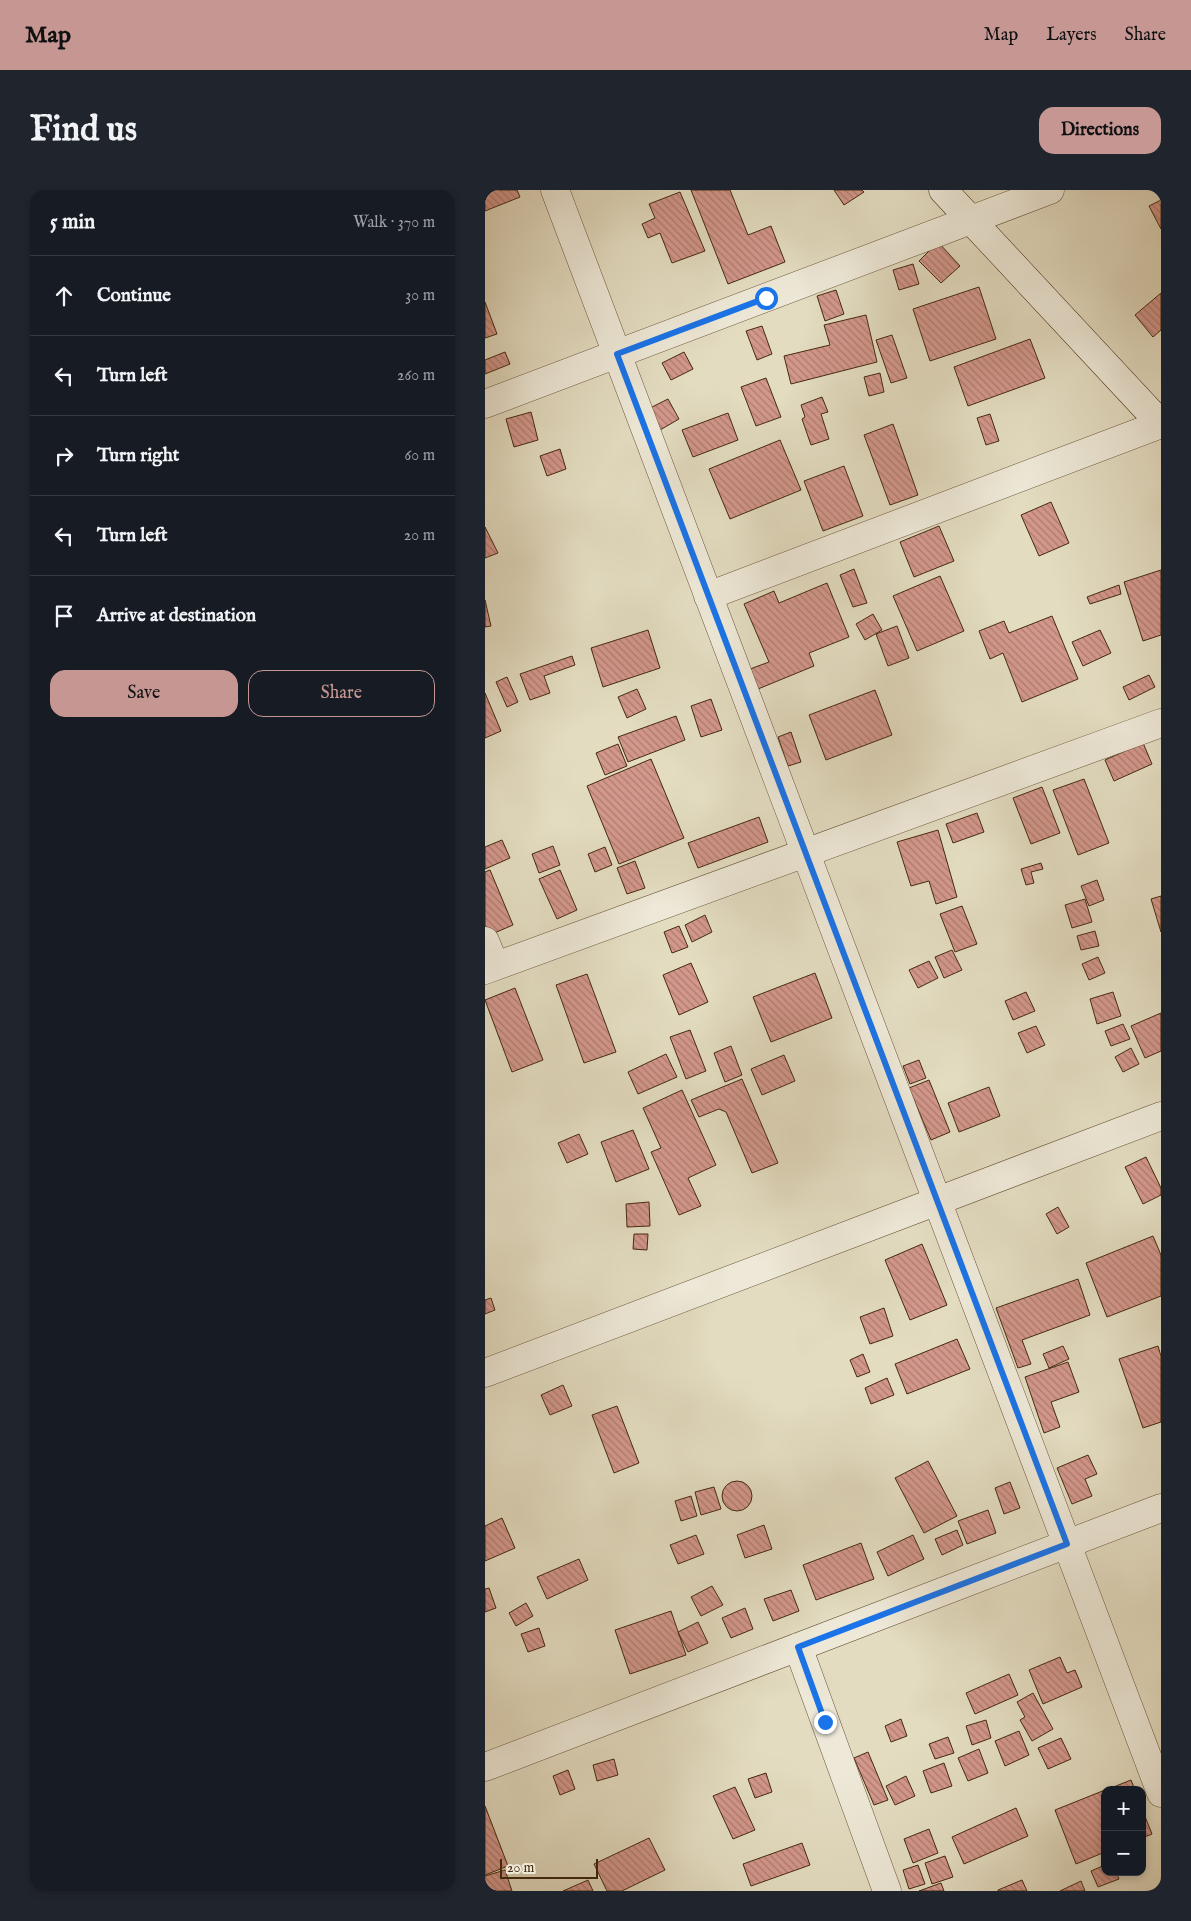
<!DOCTYPE html>
<meta charset="utf-8">
<style>
:root{--surface:#171b24;--page:#20242c;--text:#f1f3f6;--muted:#9ea1a6;--line:#363941;--accent:#c59692}
body{margin:0;font-family:"IM FELL English",serif;background:var(--page);color:var(--text)}
.controls{position:absolute;right:15px;bottom:15px;display:grid;overflow:hidden;border-radius:10px;box-shadow:0 2px 8px #0003}
.controls button{width:45px;height:45px;display:grid;place-items:center;padding:0;border:0;border-bottom:1px solid var(--line);background:var(--surface);color:var(--text);font:25px sans-serif}
.scale{position:absolute;left:15px;bottom:12px;width:98px;box-sizing:border-box;padding-left:5px;border:2px solid #452a0d;border-top:0;font-size:14px;line-height:18px;white-space:nowrap;color:#452a0d;-webkit-text-stroke:4px #ede8d7;paint-order:stroke}
.stop{position:absolute;width:15px;height:15px;margin:-11px;border:4px solid #1a73e8;border-radius:50%;background:#fff}
.stop.end{background:#1a73e8;border-color:#fff;box-shadow:0 1px 5px #0008}
.list{margin:0;padding:0;list-style:none}
h2{display:flex;justify-content:space-between;align-items:center;height:65px;margin:0;padding:0 20px;font-size:21px}
h2 small{font-size:16px;font-weight:400;color:var(--muted)}
.list li{display:grid;grid-template-columns:32px 1fr auto;gap:15px;align-items:center;box-sizing:border-box;height:80px;padding:0 20px;border-top:1px solid var(--line)}
.list b{display:block;font-size:19px;white-space:nowrap}
.list em{font-size:16px;font-style:normal;color:var(--muted)}
.actions{display:flex;gap:10px;padding:15px 20px}
.actions a{flex:1;padding:11px 0;border:1px solid var(--accent);border-radius:15px;text-align:center;font-size:18px;color:var(--accent)}
.actions .main{background:var(--accent);color:#111}
.icon{flex:none;width:28px;height:28px;fill:none;stroke:currentColor;stroke-width:2;stroke-linecap:round;stroke-linejoin:round}
.map{position:relative;flex:none;width:676px;height:1701px;overflow:hidden;border-radius:15px}
header{display:flex;align-items:center;gap:30px;box-sizing:border-box;height:70px;padding:0 25px;background:var(--accent);color:#111}
header strong{font-size:24px}
nav{display:flex;gap:28px;margin-inline-start:auto;font-size:18px}
.intro{display:flex;align-items:center;justify-content:space-between;box-sizing:border-box;height:120px;padding:0 30px}
h1{margin:0;font-size:35px}
.button{padding:12px 22px;border-radius:15px;background:var(--accent);color:#111;font-size:18px;font-weight:700}
main{display:flex;gap:30px;padding:0 30px}
aside{flex:1;background:var(--surface);border-radius:15px;box-shadow:0 2px 8px #0003}
.map>svg:first-child{display:block}
.building{fill:url(#building-back-hatch);stroke:#452a0d}
.lines{fill:none;stroke-linecap:round;stroke-linejoin:round}
.street-casing{stroke:#6c563a;stroke-width:29}
.secondary-casing{stroke:#452a0d;stroke-width:29}
.street{stroke:#ede8d7;stroke-width:28}
.secondary{stroke:#ede8d7;stroke-width:28}
.route{stroke:#1a73e8;stroke-width:6}
</style>
<header>
<strong>Map</strong>
<nav><a>Map</a><a>Layers</a><a>Share</a></nav>
</header>
<div class="intro"><h1>Find us</h1><a class="button">Directions</a></div>
<main>
<aside>
<h2>5 min<small>Walk · 370 m</small></h2>
<ul class="list">
<li><svg class="icon" aria-label="ahead" viewBox="0 0 24 24"><path d="M12 20V5M6 11l6-6 6 6"/></svg><div><b>Continue</b></div><em>30 m</em></li>
<li><svg class="icon" aria-label="left" viewBox="0 0 24 24"><path d="M17 20v-9H6M10 6l-5 5 5 5"/></svg><div><b>Turn left</b></div><em>260 m</em></li>
<li><svg class="icon" aria-label="right" viewBox="0 0 24 24"><path d="M7 20v-9h11M14 6l5 5-5 5"/></svg><div><b>Turn right</b></div><em>60 m</em></li>
<li><svg class="icon" aria-label="left" viewBox="0 0 24 24"><path d="M17 20v-9H6M10 6l-5 5 5 5"/></svg><div><b>Turn left</b></div><em>20 m</em></li>
<li><svg class="icon" aria-label="arrive" viewBox="0 0 24 24"><path d="M6 21V4h12l-3 4 3 4H6"/></svg><div><b>Arrive at destination</b></div></li>
</ul>
<div class="actions"><a class="main">Save</a><a>Share</a></div>
</aside>
<div class="map">
<svg width="676" height="1701" viewBox="0 0 676 1701">
<defs>
<pattern id="building-back-hatch" width="6" height="6" patternUnits="userSpaceOnUse" patternTransform="scale(1.25)"><rect width="6" height="6" fill="#d3978c"/><path d="M-1 5l2 2M0 0l6 6M5-1l2 2" fill="none" stroke="#ad7b71"/></pattern>
</defs>
<rect width="100%" height="100%" fill="#e3dcc1"/>
<filter id="stains"><feTurbulence type="fractalNoise" baseFrequency=".004" numOctaves="4"/><feColorMatrix values="0 0 0 0 .2 0 0 0 0 .09 0 0 0 0 .02 0 0 0 .5 -.17"/></filter>
<radialGradient id="worn" r=".72"><stop offset=".6" stop-color="#630" stop-opacity="0"/><stop offset="1" stop-color="#630" stop-opacity=".3"/></radialGradient>
<!-- building -->
<path class="building" d="M 0,0 L 32,0 L 35,7 L 0,21 Z
M 206,0 L 245,0 L 263,45 L 286,36 L 300,72 L 243,94 Z
M 349,0 L 377,0 L 379,2 L 359,15 Z
M 195,2 L 220,61 L 187,73 L 175,43 L 163,48 L 157,34 L 170,28 L 164,14 Z
M 676,10 L 676,39 L 664,16 Z
M 453,52 L 475,76 L 456,93 L 434,71 Z
M 428,74 L 434,94 L 414,100 L 408,80 Z
M 494,97 L 511,149 L 445,171 L 428,119 Z
M 351,100 L 359,124 L 340,131 L 332,106 Z
M 676,103 L 676,140 L 668,147 L 650,125 Z
M 0,112 L 12,144 L 0,148 Z
M 381,125 L 392,172 L 306,194 L 299,166 L 345,155 L 339,135 Z
M 277,136 L 287,164 L 272,170 L 261,141 Z
M 407,145 L 422,188 L 406,193 L 391,150 Z
M 545,149 L 560,188 L 483,216 L 469,177 Z
M 20,162 L 25,174 L 0,184 L 0,170 Z
M 199,162 L 208,179 L 186,190 L 177,173 Z
M 395,183 L 399,202 L 384,206 L 379,187 Z
M 281,188 L 296,227 L 271,236 L 256,197 Z
M 337,207 L 343,222 L 336,224 L 344,249 L 326,255 L 317,229 L 320,227 L 316,215 Z
M 183,209 L 194,229 L 175,240 L 163,219 Z
M 46,222 L 53,250 L 29,257 L 21,229 Z
M 243,223 L 253,250 L 208,267 L 197,240 Z
M 505,224 L 514,251 L 501,255 L 492,228 Z
M 408,234 L 433,305 L 405,315 L 379,245 Z
M 295,250 L 316,300 L 245,329 L 224,279 Z
M 75,259 L 81,279 L 62,286 L 55,266 Z
M 359,276 L 378,326 L 338,341 L 319,291 Z
M 566,312 L 584,353 L 554,366 L 536,325 Z
M 454,336 L 469,371 L 429,387 L 415,352 Z
M 0,337 L 13,363 L 0,368 Z
M 369,379 L 382,413 L 368,417 L 355,385 Z
M 676,380 L 676,445 L 658,451 L 639,392 Z
M 455,386 L 479,441 L 432,461 L 408,406 Z
M 342,393 L 364,447 L 324,463 L 329,476 L 273,499 L 265,479 L 284,472 L 259,414 L 289,401 L 294,413 Z
M 634,395 L 636,404 L 605,414 L 602,407 Z
M 0,410 L 6,436 L 0,437 Z
M 388,424 L 397,440 L 380,450 L 371,434 Z
M 567,426 L 593,489 L 537,512 L 518,463 L 505,469 L 494,441 L 519,431 L 524,443 Z
M 412,436 L 424,468 L 403,476 L 391,444 Z
M 163,440 L 175,478 L 118,497 L 106,458 Z
M 615,440 L 626,463 L 598,476 L 587,452 Z
M 87,466 L 90,475 L 59,486 L 65,503 L 45,510 L 35,484 Z
M 664,485 L 670,497 L 644,510 L 638,497 Z
M 22,487 L 33,512 L 22,517 L 11,492 Z
M 152,499 L 161,519 L 142,528 L 133,507 Z
M 390,500 L 407,545 L 341,570 L 324,525 Z
M 0,503 L 16,541 L 0,548 Z
M 226,509 L 237,540 L 216,547 L 206,516 Z
M 191,526 L 200,550 L 143,572 L 133,547 Z
M 306,542 L 316,572 L 303,576 L 293,547 Z
M 658,553 L 667,574 L 629,591 L 620,570 Z
M 133,554 L 142,576 L 120,585 L 111,563 Z
M 166,569 L 199,648 L 134,674 L 102,596 Z
M 599,589 L 624,653 L 593,665 L 568,600 Z
M 557,597 L 575,643 L 546,654 L 528,608 Z
M 492,623 L 499,642 L 468,653 L 461,634 Z
M 274,627 L 283,652 L 213,678 L 203,653 Z
M 453,640 L 472,707 L 451,714 L 444,691 L 426,696 L 412,652 Z
M 17,650 L 25,668 L 0,679 L 0,657 Z
M 68,656 L 75,675 L 54,683 L 47,664 Z
M 120,657 L 127,675 L 110,682 L 103,664 Z
M 150,671 L 160,698 L 142,704 L 132,678 Z
M 556,673 L 558,679 L 546,682 L 549,693 L 541,695 L 536,679 Z
M 5,680 L 28,735 L 0,747 L 0,682 Z
M 75,680 L 92,720 L 72,729 L 54,689 Z
M 612,690 L 619,710 L 604,716 L 596,696 Z
M 676,706 L 676,742 L 666,709 Z
M 600,709 L 607,732 L 587,738 L 580,715 Z
M 477,716 L 492,754 L 470,762 L 455,724 Z
M 220,725 L 227,742 L 207,752 L 200,735 Z
M 194,736 L 203,757 L 187,763 L 179,742 Z
M 610,741 L 614,756 L 596,760 L 592,746 Z
M 467,760 L 477,780 L 459,788 L 450,767 Z
M 613,767 L 620,783 L 604,790 L 597,774 Z
M 444,771 L 453,788 L 433,798 L 424,780 Z
M 206,773 L 223,812 L 194,825 L 178,785 Z
M 330,783 L 347,828 L 286,852 L 268,807 Z
M 102,784 L 131,862 L 99,873 L 71,795 Z
M 30,798 L 58,870 L 27,882 L 0,810 Z
M 541,802 L 550,821 L 528,830 L 520,811 Z
M 628,802 L 636,826 L 612,834 L 605,809 Z
M 676,823 L 676,861 L 660,868 L 646,836 Z
M 638,834 L 645,849 L 626,856 L 620,841 Z
M 551,836 L 560,855 L 542,863 L 533,843 Z
M 205,840 L 221,881 L 201,889 L 185,847 Z
M 246,856 L 257,885 L 240,892 L 229,863 Z
M 646,858 L 654,874 L 638,882 L 630,867 Z
M 181,864 L 192,887 L 153,904 L 143,882 Z
M 299,865 L 310,891 L 277,905 L 266,879 Z
M 434,870 L 441,888 L 425,894 L 418,876 Z
M 257,889 L 293,973 L 267,983 L 241,922 L 234,919 L 214,927 L 206,910 Z
M 444,890 L 465,942 L 446,950 L 424,898 Z
M 504,897 L 515,926 L 474,942 L 463,913 Z
M 197,900 L 231,975 L 203,988 L 216,1016 L 194,1025 L 166,962 L 176,958 L 158,918 Z
M 148,940 L 164,979 L 131,992 L 116,952 Z
M 94,944 L 103,964 L 82,973 L 73,953 Z
M 661,967 L 676,998 L 676,1005 L 658,1014 L 640,977 Z
M 164,1012 L 165,1036 L 142,1037 L 141,1014 Z
M 573,1017 L 584,1037 L 572,1044 L 561,1024 Z
M 149,1044 L 163,1044 L 162,1060 L 148,1059 Z
M 668,1046 L 676,1065 L 676,1106 L 622,1127 L 601,1073 Z
M 437,1054 L 462,1115 L 425,1130 L 400,1070 Z
M 593,1089 L 605,1125 L 537,1150 L 546,1174 L 533,1178 L 511,1118 Z
M 6,1108 L 10,1120 L 0,1124 L 0,1110 Z
M 399,1118 L 408,1146 L 385,1154 L 375,1127 Z
M 472,1149 L 485,1179 L 422,1204 L 410,1174 Z
M 578,1156 L 584,1169 L 564,1178 L 558,1164 Z
M 673,1156 L 676,1166 L 676,1232 L 658,1238 L 634,1169 Z
M 378,1164 L 385,1182 L 372,1187 L 365,1170 Z
M 583,1172 L 594,1202 L 566,1212 L 575,1237 L 559,1243 L 540,1187 Z
M 402,1188 L 409,1205 L 386,1214 L 380,1198 Z
M 78,1195 L 87,1216 L 65,1225 L 56,1205 Z
M 132,1216 L 154,1273 L 129,1283 L 107,1225 Z
M 603,1265 L 612,1284 L 600,1289 L 607,1306 L 587,1314 L 572,1278 Z
M 443,1271 L 472,1326 L 439,1343 L 410,1288 Z
M237 1306a15 15 0 1 1 30 0a15 15 0 1 1-30 0Z
M 525,1292 L 535,1318 L 519,1324 L 510,1298 Z
M 229,1297 L 236,1319 L 216,1325 L 210,1302 Z
M 206,1306 L 212,1326 L 196,1331 L 190,1311 Z
M 503,1320 L 511,1343 L 482,1354 L 473,1331 Z
M 17,1328 L 30,1358 L 0,1371 L 0,1336 Z
M 279,1335 L 287,1359 L 260,1368 L 252,1345 Z
M 472,1340 L 478,1355 L 457,1365 L 450,1349 Z
M 211,1345 L 219,1364 L 193,1374 L 185,1355 Z
M 428,1345 L 439,1369 L 403,1386 L 392,1362 Z
M 376,1353 L 389,1389 L 331,1410 L 318,1375 Z
M 94,1369 L 103,1390 L 62,1409 L 52,1387 Z
M 227,1396 L 238,1415 L 216,1426 L 206,1407 Z
M 4,1398 L 11,1418 L 0,1422 L 0,1399 Z
M 306,1400 L 314,1421 L 288,1431 L 279,1409 Z
M 41,1413 L 48,1426 L 31,1436 L 24,1423 Z
M 260,1418 L 268,1439 L 246,1448 L 237,1428 Z
M 186,1421 L 201,1465 L 145,1484 L 130,1440 Z
M 213,1432 L 223,1453 L 203,1462 L 193,1442 Z
M 54,1438 L 60,1456 L 43,1462 L 36,1444 Z
M 575,1467 L 582,1483 L 590,1480 L 597,1497 L 558,1514 L 544,1480 Z
M 524,1484 L 533,1505 L 490,1524 L 481,1503 Z
M 548,1503 L 568,1539 L 547,1551 L 535,1530 L 540,1527 L 532,1512 Z
M 416,1529 L 422,1546 L 406,1552 L 400,1536 Z
M 501,1530 L 506,1548 L 487,1555 L 481,1536 Z
M 534,1541 L 544,1565 L 520,1576 L 510,1551 Z
M 463,1547 L 469,1563 L 450,1569 L 444,1554 Z
M 576,1548 L 586,1569 L 563,1579 L 553,1558 Z
M 494,1559 L 503,1583 L 483,1591 L 473,1568 Z
M 383,1562 L 403,1610 L 389,1615 L 369,1568 Z
M 129,1569 L 133,1585 L 112,1591 L 108,1575 Z
M 459,1573 L 467,1596 L 446,1603 L 438,1581 Z
M 83,1580 L 90,1599 L 75,1605 L 68,1586 Z
M 281,1583 L 287,1602 L 270,1608 L 263,1589 Z
M 421,1586 L 430,1606 L 410,1615 L 401,1596 Z
M 646,1590 L 650,1600 L 621,1600 Z
M 250,1597 L 270,1640 L 248,1649 L 228,1606 Z
M 620,1600 L 620,1662 L 591,1674 L 570,1620 Z
M 0,1616 L 23,1676 L 0,1685 Z
M 531,1618 L 543,1646 L 479,1674 L 467,1647 Z
M 657,1619 L 667,1644 L 657,1648 Z
M 444,1639 L 453,1663 L 428,1673 L 419,1649 Z
M 164,1648 L 180,1680 L 137,1701 L 122,1701 L 109,1674 Z
M 317,1653 L 325,1675 L 266,1696 L 258,1674 Z
M 460,1666 L 468,1687 L 447,1694 L 440,1673 Z
M 433,1675 L 440,1694 L 424,1699 L 418,1680 Z
M 620,1675 L 620,1682 L 631,1682 L 634,1689 L 613,1697 L 606,1681 Z
M 20,1680 L 27,1701 L 0,1701 L 0,1686 Z
M 103,1690 L 108,1701 L 78,1701 Z
M 537,1690 L 542,1701 L 513,1701 L 513,1700 Z
M 596,1691 L 600,1701 L 575,1701 Z
M 456,1693 L 459,1701 L 434,1701 Z"/>
<g class="lines">
<defs>
<path id="street" d="M 70,0 L 676,1603
M 0,214 L 565,0
M 223,406 L 676,234
M 0,751 L 10,776
M 0,780 L 676,533
M 0,1183 L 676,926
M 313,1457 L 402,1701
M 0,1577 L 676,1318"/>
<path id="secondary" d="M 458,0 L 676,234"/>
</defs>
<!-- street casing -->
<use href="#street" class="street-casing"/>
<!-- secondary casing -->
<use href="#secondary" class="secondary-casing"/>
<!-- street -->
<use href="#street" class="street"/>
<!-- secondary -->
<use href="#secondary" class="secondary"/>
</g>
<g class="lines">
<!-- route -->
<path class="route" d="M 281,108 L 132,164 L 582,1354 L 313,1457 L 340,1532"/>
</g>
<rect width="100%" height="100%" filter="url(#stains)"/>
<rect width="100%" height="100%" fill="url(#worn)"/>
</svg>
<div class="controls">
<button>+</button>
<button>−</button>
</div>
<div class="scale">20 m</div>
<div class="stop" style="left:281px;top:108px"></div>
<div class="stop end" style="left:340px;top:1532px"></div>
</div>
</main>
